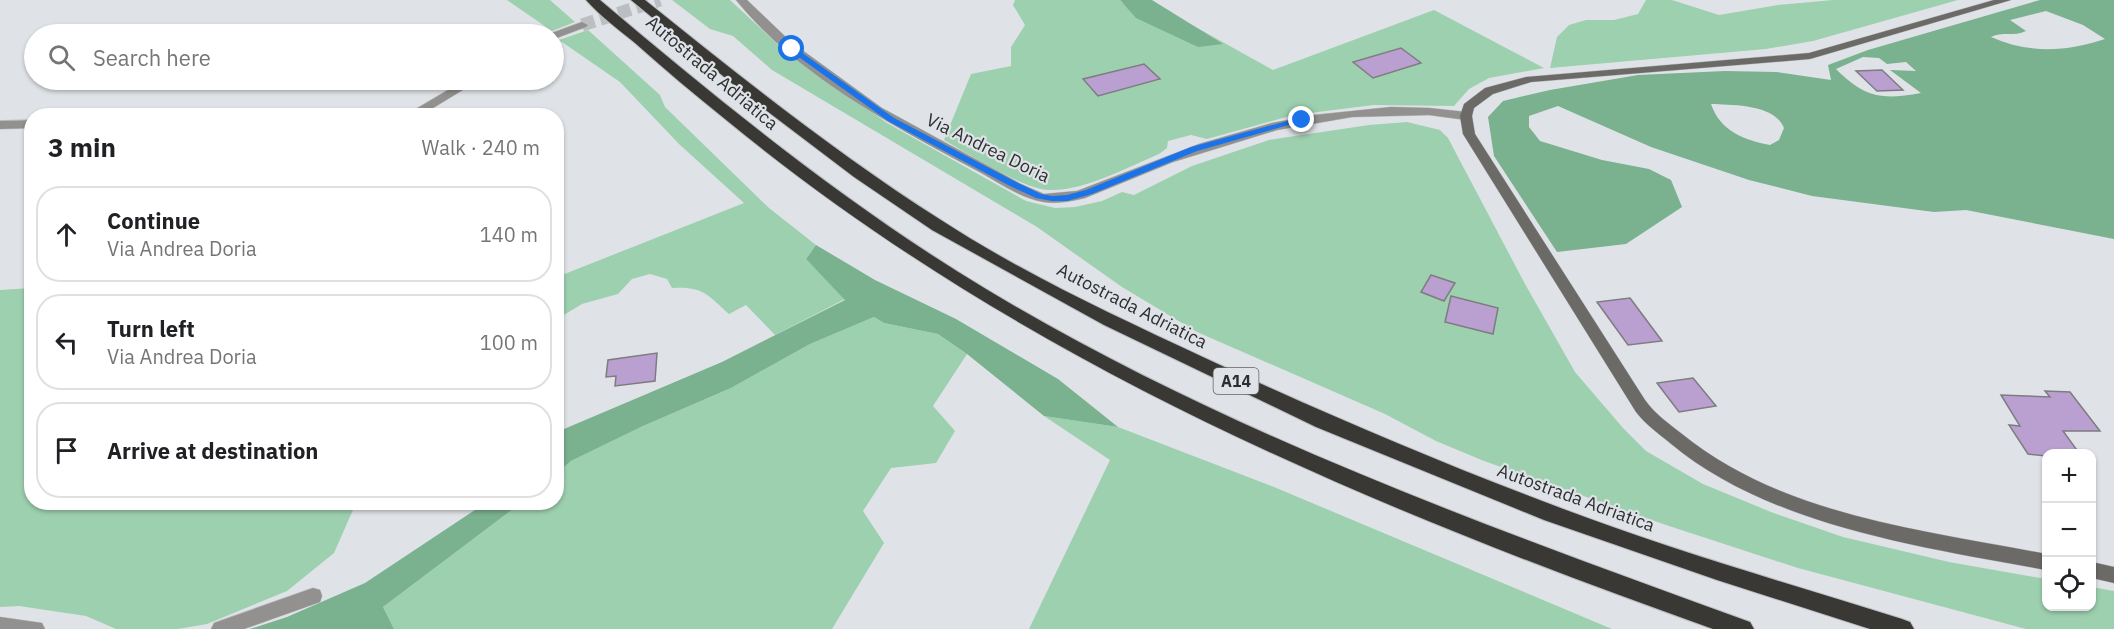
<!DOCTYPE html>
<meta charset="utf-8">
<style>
:root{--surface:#fff;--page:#f2f2f2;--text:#202124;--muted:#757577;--line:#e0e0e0}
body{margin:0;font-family:"IBM Plex Sans",sans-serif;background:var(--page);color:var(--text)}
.controls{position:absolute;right:18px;bottom:18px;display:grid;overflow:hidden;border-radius:12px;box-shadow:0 2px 4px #0004}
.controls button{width:54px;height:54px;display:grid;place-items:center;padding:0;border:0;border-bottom:2px solid var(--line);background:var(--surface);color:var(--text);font:30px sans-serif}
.stop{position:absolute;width:18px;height:18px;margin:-14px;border:4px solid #1a73e8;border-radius:50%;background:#fff}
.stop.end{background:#1a73e8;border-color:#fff;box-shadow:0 2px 6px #0008}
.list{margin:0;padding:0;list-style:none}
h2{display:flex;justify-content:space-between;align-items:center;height:78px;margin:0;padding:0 24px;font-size:26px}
h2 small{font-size:20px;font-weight:400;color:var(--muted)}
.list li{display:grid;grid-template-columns:39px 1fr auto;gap:18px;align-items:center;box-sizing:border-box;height:96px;margin:0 12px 12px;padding:0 12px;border:2px solid var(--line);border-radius:24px}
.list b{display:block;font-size:22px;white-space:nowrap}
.list p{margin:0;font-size:20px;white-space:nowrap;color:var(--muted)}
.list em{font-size:20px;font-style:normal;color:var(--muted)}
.icon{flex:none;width:33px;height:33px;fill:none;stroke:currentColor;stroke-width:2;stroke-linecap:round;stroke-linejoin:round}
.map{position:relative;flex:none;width:2114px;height:629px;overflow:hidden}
.search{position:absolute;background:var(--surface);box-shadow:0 2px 4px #0004;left:24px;top:24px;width:540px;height:66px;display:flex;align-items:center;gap:15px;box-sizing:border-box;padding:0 21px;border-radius:33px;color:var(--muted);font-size:22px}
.panel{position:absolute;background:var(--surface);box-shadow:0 2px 4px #0004;left:24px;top:108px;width:540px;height:402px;border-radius:24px}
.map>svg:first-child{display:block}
.green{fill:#9dd0af;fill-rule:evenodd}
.forest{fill:#7ab18f;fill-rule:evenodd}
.building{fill:#ba9fd1;stroke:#7e7c80;stroke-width:1.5}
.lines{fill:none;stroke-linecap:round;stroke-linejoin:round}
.minor-tunnel{stroke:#bbbfc2;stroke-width:13;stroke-dasharray:13 6;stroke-linecap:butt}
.minor-casing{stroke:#bbbfc2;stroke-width:1}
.secondary-casing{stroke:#bbbfc2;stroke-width:1}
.motorway-casing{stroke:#bbbfc2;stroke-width:2}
.minor{fill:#92918f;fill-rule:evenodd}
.secondary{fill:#6c6a67;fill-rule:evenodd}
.motorway{fill:#3a3834;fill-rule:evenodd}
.route{fill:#1a73e8}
.labels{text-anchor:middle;stroke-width:4.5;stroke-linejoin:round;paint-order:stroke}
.shield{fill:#dfe3e7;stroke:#626466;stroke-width:1.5}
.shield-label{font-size:16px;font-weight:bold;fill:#2c2e2f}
.street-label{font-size:18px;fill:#2c2e2f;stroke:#dfe3e7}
</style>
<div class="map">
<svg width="2114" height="629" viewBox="0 0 2114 629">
<rect width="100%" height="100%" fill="#dfe3e7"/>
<!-- green -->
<path class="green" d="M 507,0 L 550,0 L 575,22 L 552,31 Z
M 672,0 L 730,0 L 785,51 L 887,123 L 1026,201 L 1055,208 L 1075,207 L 1102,201 L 1122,192 L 1134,195 L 1192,166 L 1269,140 L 1369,125 L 1407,122 L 1440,130 L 1448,138 L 1525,284 L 1575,372 L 1623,428 L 1646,451 L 1703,484 L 1771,512 L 1843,537 L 1949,562 L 2046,579 L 2046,606 L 2092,606 L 2092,587 L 2114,591 L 2114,629 L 2026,629 L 1798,568 L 1666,525 L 1484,461 L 1436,441 L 1385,414 L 1197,332 L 1122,287 L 1037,227 L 772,70 L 733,36 L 710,29 ZM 1431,275 L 1454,283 L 1440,292 L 1436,298 L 1421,292 ZM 1461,299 L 1497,308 L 1493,334 L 1445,322 L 1449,304 Z
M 1015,0 L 1120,0 L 1122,3 L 1192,25 L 1273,70 L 1434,10 L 1544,68 L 1489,78 L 1469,89 L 1454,106 L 1374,105 L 1294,115 L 1207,139 L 1191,135 L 1168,141 L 1167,148 L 1159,154 C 1128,167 1082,192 1049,190 C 1023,189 968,154 944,140 L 971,74 L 1011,66 L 1011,47 L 1025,25 L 1013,5 ZM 1401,48 L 1420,63 L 1373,78 L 1353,62 ZM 1144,64 L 1159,80 L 1098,96 L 1083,80 Z
M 1646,0 L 1672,0 L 1719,15 L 1778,5 L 1833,0 L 1958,0 L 1813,41 L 1766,49 L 1550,68 L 1557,37 L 1569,25 L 1586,20 L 1614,20 L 1638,14 Z
M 588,30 L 660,95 L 665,107 L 769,208 L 816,245 L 806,259 L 845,299 L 775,335 L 746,305 L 729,314 C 708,295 703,286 672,288 L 667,279 L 650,274 L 632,279 L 618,294 L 582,304 L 557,319 L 557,277 L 744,203 L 679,144 L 620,82 L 559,40 Z
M 31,288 L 32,431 L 27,440 L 31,439 L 32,502 L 82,509 L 89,502 L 356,503 L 334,553 L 287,591 L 207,624 L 178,629 L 116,629 L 86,616 L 19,606 L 0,607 L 0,290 Z
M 874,317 L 884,323 L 938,334 L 967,354 L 933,406 L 955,431 L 936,463 L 891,468 L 863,511 L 884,543 L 832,629 L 394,629 L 383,607 L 521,503 L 556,502 L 557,473 L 571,461 L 643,426 L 731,388 L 810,344 Z
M 1044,416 L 1118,427 L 1274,487 L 1612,629 L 1029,629 L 1110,460 Z"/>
<!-- forest -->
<path class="forest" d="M 1120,0 L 1152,0 L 1223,44 L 1198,47 L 1136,18 Z
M 2040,0 L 2114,0 L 2114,239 L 1966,210 L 1934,212 L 1812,196 L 1749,180 L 1651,147 L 1558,106 L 1529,116 L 1529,127 L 1540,141 L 1602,160 L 1649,169 L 1671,180 L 1682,207 L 1626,244 L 1557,252 L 1494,156 L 1488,117 L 1503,101 L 1550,90 L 1638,75 L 1725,71 L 1777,72 L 1831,80 L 1828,65 L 1868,50 ZM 2046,11 L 2083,25 L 2105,39 C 2066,52 2029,54 1991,37 C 2002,31 2014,37 2026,31 L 2010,20 ZM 1863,57 L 1879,58 L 1887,64 L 1906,62 L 1916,71 L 1890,70 L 1921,93 C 1881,100 1865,98 1836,69 ZM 1711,104 C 1732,105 1775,104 1784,128 L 1779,140 L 1770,145 C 1744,140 1720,131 1711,104 Z
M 816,245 L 875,280 L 956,319 L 1058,379 L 1118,427 L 1044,416 L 967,354 L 938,334 L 884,323 L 874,317 L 810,344 L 731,388 L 643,426 L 571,461 L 557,473 L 557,432 L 722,362 L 845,300 L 806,259 Z
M 487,502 L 521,503 L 383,607 L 394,629 L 250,629 L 287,617 L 365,583 Z"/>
<!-- building -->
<path class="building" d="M 1401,48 L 1421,63 L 1373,78 L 1353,62 Z
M 1144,64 L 1160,79 L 1098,96 L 1083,79 Z
M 1882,70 L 1903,90 L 1877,91 L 1856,71 Z
M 1431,275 L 1455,283 L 1444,301 L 1421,292 Z
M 1451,296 L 1498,308 L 1493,334 L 1445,322 Z
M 1630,298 L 1662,341 L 1628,345 L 1597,302 Z
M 657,353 L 655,381 L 615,386 L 616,376 L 606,377 L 608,360 Z
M 1693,378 L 1716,406 L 1679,412 L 1657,383 Z
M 2045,391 L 2070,392 L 2100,431 L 2063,431 L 2079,453 L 2046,453 L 2046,456 L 2028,454 L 2009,425 L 2020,426 L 2001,395 L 2050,397 Z"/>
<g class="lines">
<!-- minor-tunnel -->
<path class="minor-tunnel" d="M 582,25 L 660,0"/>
<defs>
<path id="minor" d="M 736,0 L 747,0 L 791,42 L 882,108 L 1021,184 L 1044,194 L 1077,191 L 1199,144 L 1272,123 L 1314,115 L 1391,107 L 1429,108 L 1466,112 L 1472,116 L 1466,120 L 1429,115 L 1352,117 L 1277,130 L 1173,162 L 1085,198 C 1072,201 1058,204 1044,202 C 1019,198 997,181 974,169 C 890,124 797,75 736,0 Z
M 582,22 L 588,25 L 586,27 L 554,39 L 554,34 L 549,34 Z
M 465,80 L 479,80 L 420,116 L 404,116 Z
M 32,120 L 32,128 L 0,129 L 0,121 Z
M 313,588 L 320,590 L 322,596 L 320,602 L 244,629 L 211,629 L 214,623 Z
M 0,617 L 42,623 L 45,629 L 0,629 Z"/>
<path id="secondary" d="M 1994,0 L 2011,0 L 1810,59 L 1531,82 L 1493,94 L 1474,108 L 1472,116 L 1475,134 L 1645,400 C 1655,414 1668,423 1682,434 C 1783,516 1923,530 2046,554 L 2046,570 C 1922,547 1769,526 1670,443 C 1658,433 1645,424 1636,412 L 1463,134 L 1460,116 L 1464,104 L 1485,88 L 1526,77 L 1809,53 Z
M 2092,562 L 2114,567 L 2114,583 L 2092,578 Z"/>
<path id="motorway" d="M 586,0 L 600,0 C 723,104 848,206 986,289 C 1225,433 1489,527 1750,622 L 1754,629 L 1713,629 C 1359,503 1018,360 725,119 C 694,94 664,69 635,43 C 618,29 600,16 586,0 Z
M 631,0 L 645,0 C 741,77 837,154 941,220 C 1024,274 1115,316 1205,358 C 1321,412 1438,462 1558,507 C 1671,550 1787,583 1902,619 L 1910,622 L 1914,629 L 1870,629 L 1717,580 L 1544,520 L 1316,427 L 1104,325 L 932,230 L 854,177 L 746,95 Z"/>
</defs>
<!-- minor casing -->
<use href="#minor" class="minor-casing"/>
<!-- secondary casing -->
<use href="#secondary" class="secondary-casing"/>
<!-- motorway casing -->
<use href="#motorway" class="motorway-casing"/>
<!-- minor -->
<use href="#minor" class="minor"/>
<!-- secondary -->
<use href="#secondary" class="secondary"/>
<!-- motorway -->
<use href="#motorway" class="motorway"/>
</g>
<!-- route -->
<path class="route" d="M 789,47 L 794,47 L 894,118 L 1014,181 L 1041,194 L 1052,196 L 1067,195 L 1086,190 L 1191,147 L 1302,117 L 1306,120 L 1197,151 L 1092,194 L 1067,201 L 1052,201 L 1036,198 L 1008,185 L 888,121 L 789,50 Z"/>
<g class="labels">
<!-- shield labels -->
<rect class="shield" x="1213.5" y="368" width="45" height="26" rx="4.5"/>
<g class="shield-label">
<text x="1236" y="387">A14</text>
</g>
<!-- street labels -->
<g class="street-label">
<text transform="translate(712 73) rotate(40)" y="6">Autostrada Adriatica</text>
<text transform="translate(988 148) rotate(26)" y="6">Via Andrea Doria</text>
<text transform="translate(1132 306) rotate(27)" y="6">Autostrada Adriatica</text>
<text transform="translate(1576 498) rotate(20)" y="6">Autostrada Adriatica</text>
</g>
</g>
</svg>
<div class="controls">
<button>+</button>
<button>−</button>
<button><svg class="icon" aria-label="locate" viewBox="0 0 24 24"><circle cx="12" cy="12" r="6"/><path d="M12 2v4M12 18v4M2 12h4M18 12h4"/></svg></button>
</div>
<div class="stop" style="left:792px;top:49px"></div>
<div class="stop end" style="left:1302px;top:120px"></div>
<div class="search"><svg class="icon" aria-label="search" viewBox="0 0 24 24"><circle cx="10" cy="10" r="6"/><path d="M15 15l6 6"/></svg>Search here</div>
<section class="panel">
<h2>3 min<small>Walk · 240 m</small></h2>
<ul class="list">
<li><svg class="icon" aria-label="ahead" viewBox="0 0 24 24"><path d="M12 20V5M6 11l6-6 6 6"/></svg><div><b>Continue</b><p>Via Andrea Doria</p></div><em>140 m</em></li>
<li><svg class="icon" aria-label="left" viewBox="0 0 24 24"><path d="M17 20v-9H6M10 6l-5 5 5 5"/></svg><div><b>Turn left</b><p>Via Andrea Doria</p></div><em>100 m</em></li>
<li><svg class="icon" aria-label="arrive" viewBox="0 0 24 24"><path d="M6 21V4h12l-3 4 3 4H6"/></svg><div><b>Arrive at destination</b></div></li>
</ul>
</section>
</div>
